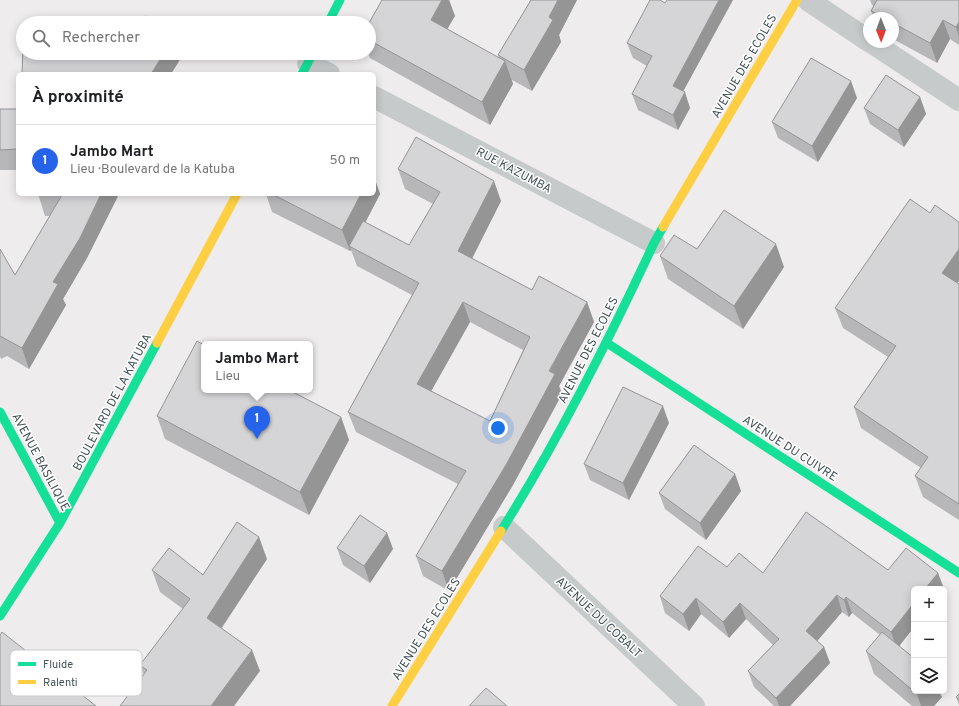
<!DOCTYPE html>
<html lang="fr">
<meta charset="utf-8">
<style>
:root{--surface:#fff;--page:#f6f6f6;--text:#202124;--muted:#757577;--line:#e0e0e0;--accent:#2563eb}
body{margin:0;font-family:Overpass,sans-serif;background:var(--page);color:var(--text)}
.controls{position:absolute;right:12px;bottom:12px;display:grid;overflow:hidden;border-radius:6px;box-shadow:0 2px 10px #0003}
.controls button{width:36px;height:36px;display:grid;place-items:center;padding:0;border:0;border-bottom:1px solid var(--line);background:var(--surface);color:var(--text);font:20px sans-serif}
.compass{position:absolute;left:863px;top:12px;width:36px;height:36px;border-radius:50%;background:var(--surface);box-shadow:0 2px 10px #0003;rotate:179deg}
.you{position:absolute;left:498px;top:428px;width:14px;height:14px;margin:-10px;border:3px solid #fff;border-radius:50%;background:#1a73e8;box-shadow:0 0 0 6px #1a73e833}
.badge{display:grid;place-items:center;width:26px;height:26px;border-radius:50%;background:var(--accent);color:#fff;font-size:13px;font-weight:700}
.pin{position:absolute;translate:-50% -33px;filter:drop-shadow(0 1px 2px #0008)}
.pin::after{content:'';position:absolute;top:21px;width:14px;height:12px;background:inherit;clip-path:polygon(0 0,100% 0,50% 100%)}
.popup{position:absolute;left:201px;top:341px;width:112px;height:52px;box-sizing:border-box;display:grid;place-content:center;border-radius:6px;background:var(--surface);filter:drop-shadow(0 1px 3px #0005);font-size:13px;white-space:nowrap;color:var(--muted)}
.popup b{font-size:15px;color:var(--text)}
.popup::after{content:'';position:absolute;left:50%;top:100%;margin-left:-8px;border:8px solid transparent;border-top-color:var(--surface)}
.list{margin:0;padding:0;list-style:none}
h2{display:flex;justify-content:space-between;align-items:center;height:52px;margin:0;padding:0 16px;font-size:17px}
h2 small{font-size:13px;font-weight:400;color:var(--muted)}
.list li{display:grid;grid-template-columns:26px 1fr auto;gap:12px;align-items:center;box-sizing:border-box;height:72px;padding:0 16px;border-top:1px solid var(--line)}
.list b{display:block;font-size:15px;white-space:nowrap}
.list p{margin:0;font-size:13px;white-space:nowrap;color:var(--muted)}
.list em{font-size:13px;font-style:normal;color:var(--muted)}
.icon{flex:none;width:22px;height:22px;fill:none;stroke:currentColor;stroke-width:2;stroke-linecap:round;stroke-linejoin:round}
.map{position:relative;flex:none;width:959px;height:706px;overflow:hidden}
.search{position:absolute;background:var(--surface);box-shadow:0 2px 10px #0003;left:16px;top:16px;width:360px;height:44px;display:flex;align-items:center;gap:10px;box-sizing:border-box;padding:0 14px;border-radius:22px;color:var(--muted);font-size:15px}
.panel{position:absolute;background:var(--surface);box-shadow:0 2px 10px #0003;left:16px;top:72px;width:360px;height:124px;border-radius:6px}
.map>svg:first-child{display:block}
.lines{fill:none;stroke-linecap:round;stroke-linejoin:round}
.street{stroke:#c7cacb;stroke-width:22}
.fast{stroke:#16e098;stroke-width:9}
.slow{stroke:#ffcf43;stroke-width:9}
.wall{fill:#b7b7b9;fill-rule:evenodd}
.shaded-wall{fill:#959596}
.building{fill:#d5d5d7;stroke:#959596;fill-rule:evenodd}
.labels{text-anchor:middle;stroke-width:3;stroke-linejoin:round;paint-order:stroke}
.street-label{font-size:12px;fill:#445258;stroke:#fff}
.key{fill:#fff;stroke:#c7cbcd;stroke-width:1}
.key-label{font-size:11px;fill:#445258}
</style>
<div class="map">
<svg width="959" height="706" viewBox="0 0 959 706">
<rect width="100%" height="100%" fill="#eeeced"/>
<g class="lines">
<!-- street -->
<path class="street" d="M 808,0 L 869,41
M 871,42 L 959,100
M 308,63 L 329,74
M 374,97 L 654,243
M 504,527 L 694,706"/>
<!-- fast -->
<path class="fast" d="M 328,23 L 340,0
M 302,74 L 313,53
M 607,343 L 959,573
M 0,412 L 60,523
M 501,531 C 559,439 608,342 654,243 L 663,227
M 0,616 L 60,523 L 157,343"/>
<!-- slow -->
<path class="slow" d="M 663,227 L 797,0
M 157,343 L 237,194
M 392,706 L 501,531"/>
</g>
<!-- wall -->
<path class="wall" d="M 382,0 L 449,0 L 455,16 L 447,29 L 499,58 L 498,55 L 531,0 L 577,0 L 559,35 L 561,42 L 532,91 L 512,80 L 513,84 L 490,125 L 370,58 L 368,53 L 369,53 L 369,23 Z
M 870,0 L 959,0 L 959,45 L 950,39 L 937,63 L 893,39 L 893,18 L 874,18 L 871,11 L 874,6 L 872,5 Z
M 665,3 L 683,92 L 690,108 L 678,130 L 638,110 L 632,94 L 647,66 L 633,58 L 627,43 Z
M 920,97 L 926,114 L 904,147 L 870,124 L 864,108 Z
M 857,98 L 818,162 L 778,138 L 772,122 Z
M 0,109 L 18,109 L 18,170 L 0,170 Z
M 398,169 L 501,201 L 472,259 L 532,290 L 587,302 L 594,322 L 559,386 L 562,394 L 513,485 L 449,591 L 423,576 L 416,556 L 458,484 L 356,432 L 348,412 L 412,295 L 357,266 L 351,250 L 350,251 L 272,212 L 266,194 L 374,194 L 374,177 L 380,194 L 365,223 L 409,245 L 433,204 L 405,189 ZM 470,322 L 523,350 L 490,421 L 431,391 Z
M 38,194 L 119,194 L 87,258 L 63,299 L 66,305 L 29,369 L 7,356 L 1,359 L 0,356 L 0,249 L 15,275 L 50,216 L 45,216 Z
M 697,249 L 784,267 L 743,329 L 668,279 L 660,256 Z
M 957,283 L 959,284 L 959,520 L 923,497 L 915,476 L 921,468 L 861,428 L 854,407 L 888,357 L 843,328 L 835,308 Z
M 157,416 L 341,417 L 349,440 L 309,515 L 165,439 Z
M 669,423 L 629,500 L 590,480 L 584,464 Z
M 735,474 L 741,491 L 706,540 L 665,509 L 659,493 Z
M 387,533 L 393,549 L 370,583 L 343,565 L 337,548 Z
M 267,559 L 222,628 L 260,671 L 144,675 L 140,665 L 183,609 L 160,592 L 152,570 L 203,575 Z
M 727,567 L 763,573 L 888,570 L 938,573 L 944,589 L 914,589 L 914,627 L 899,646 L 942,697 L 934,706 L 912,706 L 874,674 L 866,651 L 880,635 L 852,613 L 849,617 L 842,612 L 817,641 L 824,647 L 830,663 L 790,706 L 774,706 L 754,687 L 748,671 L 773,645 L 746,619 L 729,638 L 701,614 L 689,631 L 665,613 L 660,596 Z
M 959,694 L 959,705 L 956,697 Z"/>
<!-- shaded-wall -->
<path class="shaded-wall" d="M 442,0 L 449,0 L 455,16 L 439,43 L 431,20 Z
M 558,0 L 577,0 L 559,35 L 561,42 L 532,91 L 524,70 L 549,17 Z
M 719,0 L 733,0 L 678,101 L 673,86 Z
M 943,20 L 950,39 L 937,63 L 930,43 Z
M 959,22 L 959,37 L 956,27 Z
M 164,53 L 182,53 L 183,55 L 171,74 L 151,74 Z
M 505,61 L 513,84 L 490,125 L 482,102 Z
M 851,81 L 857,98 L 818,162 L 812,146 Z
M 685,92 L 690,108 L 678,130 L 673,115 Z
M 920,97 L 926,114 L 904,147 L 898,130 Z
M 374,177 L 380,194 L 352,248 L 349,246 L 351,250 L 350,251 L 342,230 L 361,194 L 374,194 Z
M 494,181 L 501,201 L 465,272 L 458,251 Z
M 101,194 L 119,194 L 87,258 L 63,299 L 66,305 L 29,369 L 22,348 L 53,282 Z
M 776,244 L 784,267 L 743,329 L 734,306 Z
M 959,249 L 959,281 L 950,294 L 942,273 Z
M 463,302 L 470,322 L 424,404 L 417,384 Z
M 587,302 L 594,322 L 559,386 L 562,394 L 513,485 L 449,591 L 442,571 Z
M 663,406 L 669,423 L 629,500 L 623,483 Z
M 341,417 L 349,440 L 309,515 L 300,492 Z
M 735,474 L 741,491 L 706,540 L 700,523 Z
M 387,533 L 393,549 L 370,583 L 364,566 Z
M 259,537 L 267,559 L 214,639 L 207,618 Z
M 938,573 L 944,589 L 925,589 Z
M 837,595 L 842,612 L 812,647 L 806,631 Z
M 846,597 L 852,613 L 849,617 L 844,600 Z
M 696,598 L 701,614 L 689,631 L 683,614 Z
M 740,603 L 746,619 L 729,638 L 723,622 Z
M 914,603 L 914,627 L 897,649 L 891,632 Z
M 824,647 L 830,663 L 790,706 L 779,706 L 776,698 Z
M 252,650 L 260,671 L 234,706 L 211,706 Z
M 919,691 L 939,691 L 942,697 L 934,706 L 921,706 L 917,694 Z"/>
<!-- building -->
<path class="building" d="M 382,0 L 442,0 L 431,20 L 505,61 L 482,102 L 369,40 L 369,23 Z
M 531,0 L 558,0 L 549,17 L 553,20 L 524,70 L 498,55 Z
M 650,0 L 660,0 L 665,3 L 667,0 L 719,0 L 673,86 L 685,92 L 673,115 L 632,94 L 652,56 L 627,43 Z
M 877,0 L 959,0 L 959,22 L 956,27 L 943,20 L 930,43 L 893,23 L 893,18 L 884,18 L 871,11 Z
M 145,16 L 157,23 L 140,23 Z
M 23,46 L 23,53 L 164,53 L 151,74 L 22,74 Z
M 811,58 L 851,81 L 812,146 L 772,122 Z
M 886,75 L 920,97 L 898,130 L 864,108 Z
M 0,109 L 18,109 L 18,149 L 0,150 Z
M 416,137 L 494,181 L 458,251 L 532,290 L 539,276 L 587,302 L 549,371 L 555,374 L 506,465 L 442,571 L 416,556 L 466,471 L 348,412 L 419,283 L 349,246 L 363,221 L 409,245 L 440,192 L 398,169 ZM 463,302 L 530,337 L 490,421 L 417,384 Z
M 38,194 L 101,194 L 80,238 L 53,282 L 58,284 L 22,348 L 0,336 L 0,249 L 15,275 L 62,195 L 38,195 Z
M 272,194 L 361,194 L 342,230 Z
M 910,199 L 930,213 L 935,205 L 959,222 L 959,249 L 942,273 L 959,284 L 959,504 L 915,476 L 928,457 L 854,407 L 896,346 L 835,308 Z
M 724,210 L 776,244 L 734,306 L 660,256 L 674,235 L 697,249 Z
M 197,341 L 204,345 L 204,390 L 289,390 L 341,417 L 300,492 L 157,416 Z
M 623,387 L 663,406 L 623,483 L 584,464 Z
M 694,445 L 735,474 L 700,523 L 659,493 Z
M 806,512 L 888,570 L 906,548 L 938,573 L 925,589 L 914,589 L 914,603 L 891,632 L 846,597 L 844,600 L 837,595 L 806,631 L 824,647 L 776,698 L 748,671 L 779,639 L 740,603 L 723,622 L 696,598 L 683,614 L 660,596 L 698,546 L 727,567 L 739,553 L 763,573 Z
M 360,515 L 387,533 L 364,566 L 337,548 Z
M 237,522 L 259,537 L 207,618 L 252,650 L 211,706 L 120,706 L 147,670 L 140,665 L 190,599 L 152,570 L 169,548 L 203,575 Z
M 2,632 L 96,706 L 0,706 L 0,635 Z
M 882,632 L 914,658 L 914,691 L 919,691 L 917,694 L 866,651 Z
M 486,688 L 507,706 L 469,706 Z
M 959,694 L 959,700 L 956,697 Z"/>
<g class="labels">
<!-- street labels -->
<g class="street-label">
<text transform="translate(744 66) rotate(-60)" y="4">AVENUE DES ECOLES</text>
<text transform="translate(514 170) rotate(28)" y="4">RUE KAZUMBA</text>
<text transform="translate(588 350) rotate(-63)" y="4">AVENUE DES ECOLES</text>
<text transform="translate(112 402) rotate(-62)" y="4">BOULEVARD DE LA KATUBA</text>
<text transform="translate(790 448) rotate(33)" y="4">AVENUE DU CUIVRE</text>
<text transform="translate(41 462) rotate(62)" y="4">AVENUE BASILIQUE</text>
<text transform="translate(599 617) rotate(43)" y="4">AVENUE DU COBALT</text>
<text transform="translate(426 629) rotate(-58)" y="4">AVENUE DES ECOLES</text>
</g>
</g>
<!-- legend -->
<rect x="10" y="650" width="132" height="46" rx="6" class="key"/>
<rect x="18" y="662" width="18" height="4" fill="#16e098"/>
<rect x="18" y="680" width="18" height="4" fill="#ffcf43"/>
<g class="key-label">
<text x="43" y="668">Fluide</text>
<text x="43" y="686">Ralenti</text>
</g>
</svg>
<div class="controls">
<button>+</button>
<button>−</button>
<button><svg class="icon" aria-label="layers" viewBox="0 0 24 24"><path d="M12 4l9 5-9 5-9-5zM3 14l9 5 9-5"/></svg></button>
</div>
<svg class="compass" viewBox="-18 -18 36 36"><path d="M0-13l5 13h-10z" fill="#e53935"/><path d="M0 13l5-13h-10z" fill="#757577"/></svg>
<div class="you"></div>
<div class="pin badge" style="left:257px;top:439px">1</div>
<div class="popup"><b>Jambo Mart</b>Lieu</div>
<div class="search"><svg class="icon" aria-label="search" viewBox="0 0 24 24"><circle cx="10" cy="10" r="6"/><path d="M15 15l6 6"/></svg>Rechercher</div>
<section class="panel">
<h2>À proximité<small></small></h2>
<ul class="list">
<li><span class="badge">1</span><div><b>Jambo Mart</b><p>Lieu · Boulevard de la Katuba</p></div><em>50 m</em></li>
</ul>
</section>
</div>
